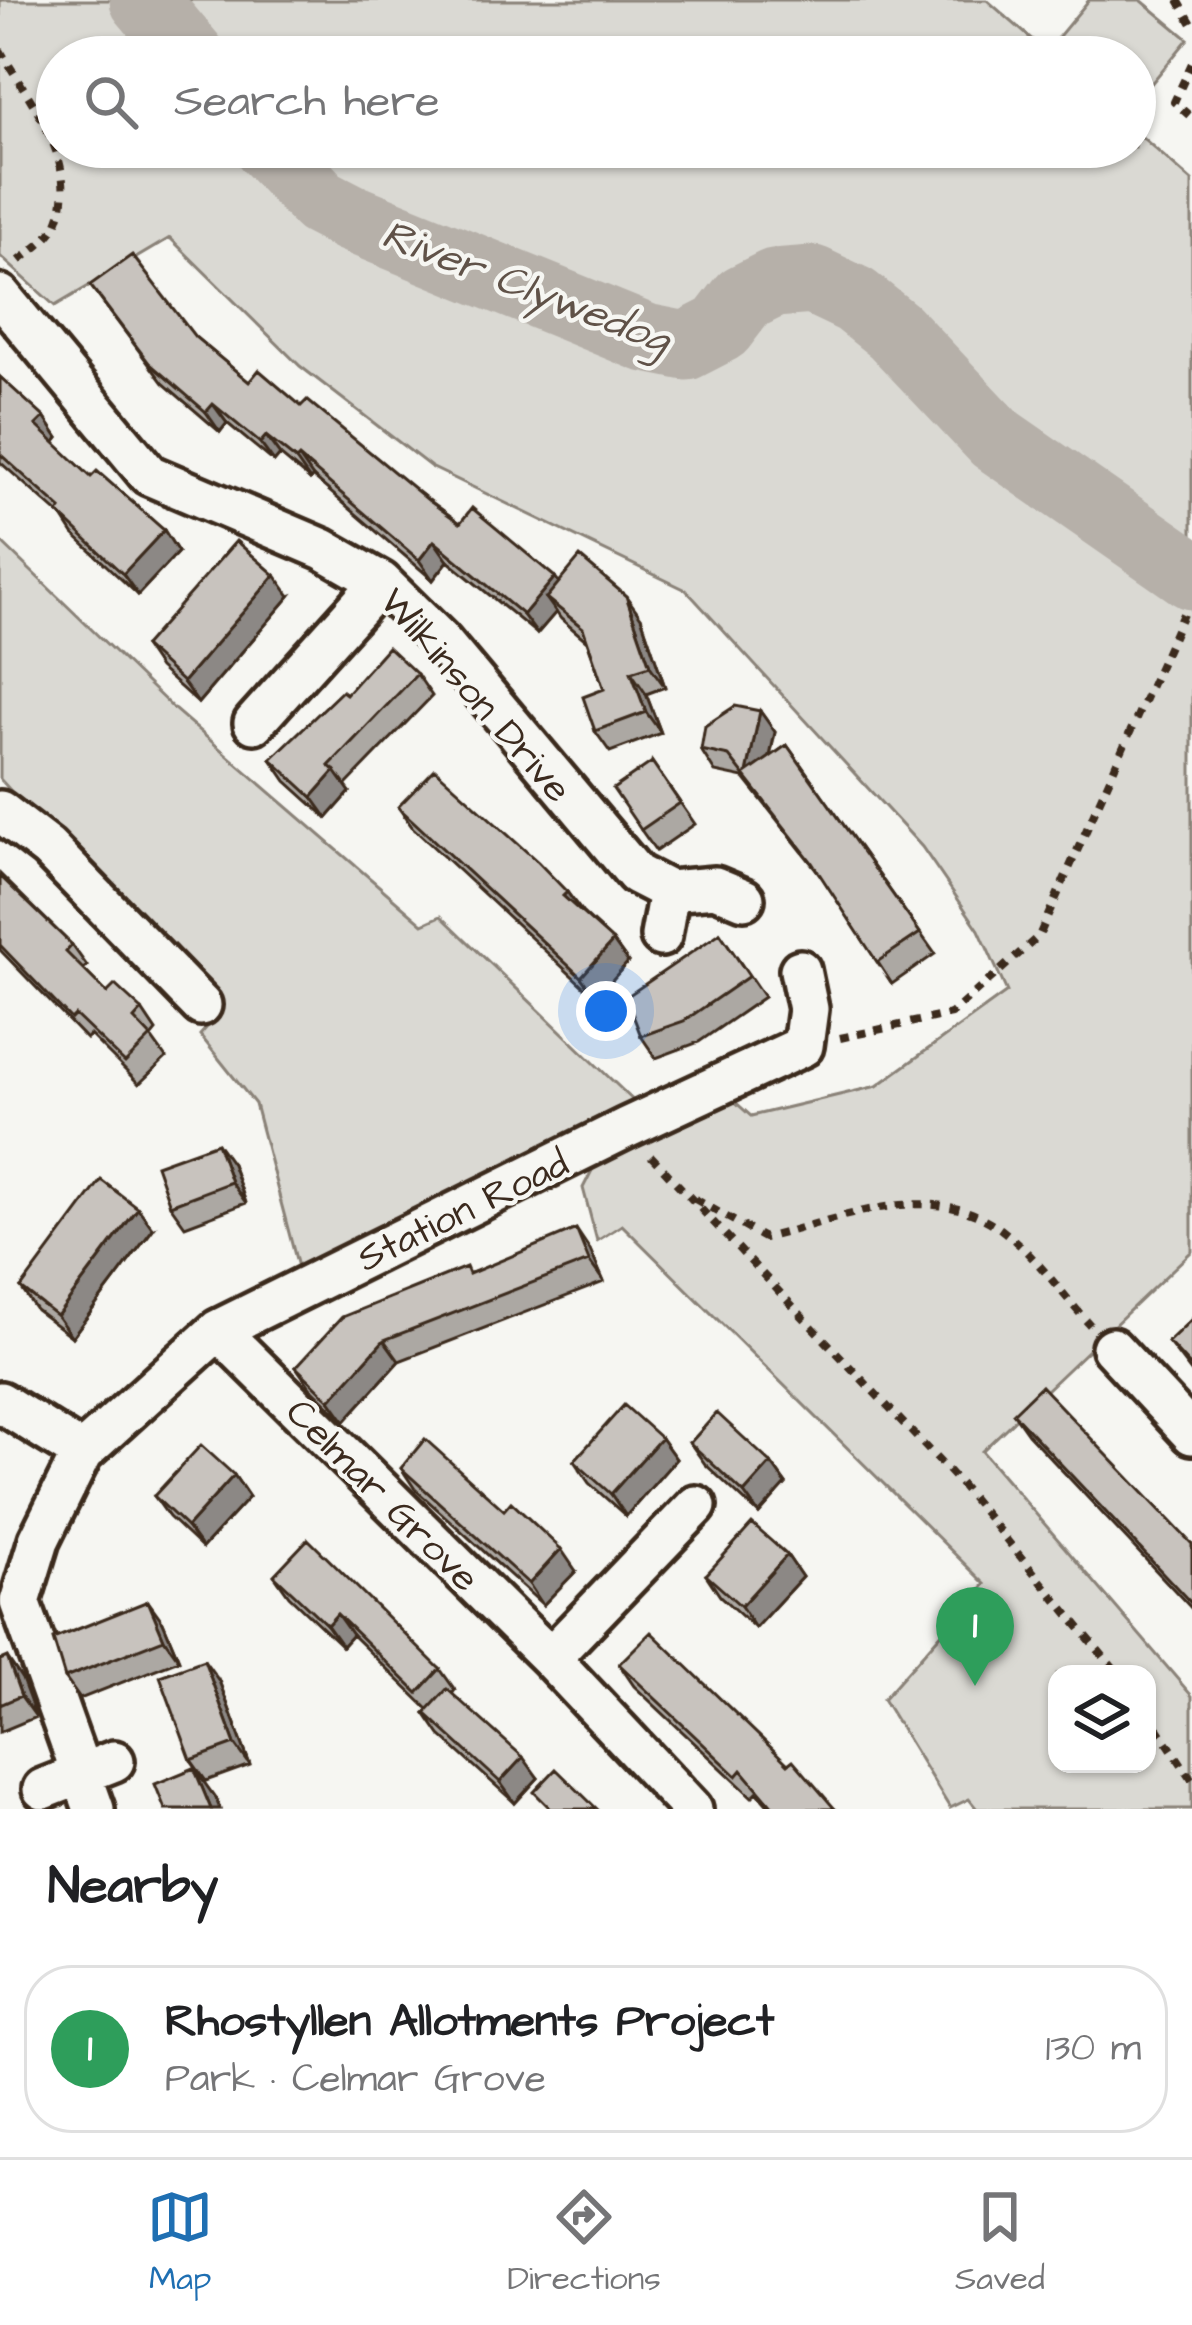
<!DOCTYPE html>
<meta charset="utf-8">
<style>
:root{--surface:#fff;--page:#f6f6f6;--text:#202124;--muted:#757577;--line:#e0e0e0;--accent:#1f6fb2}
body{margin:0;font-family:"Architects Daughter",sans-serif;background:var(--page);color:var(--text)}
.controls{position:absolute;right:36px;bottom:36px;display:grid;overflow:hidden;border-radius:24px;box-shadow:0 3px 9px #0004}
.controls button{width:108px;height:108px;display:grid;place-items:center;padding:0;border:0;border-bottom:3px solid var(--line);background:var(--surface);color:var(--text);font:60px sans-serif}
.you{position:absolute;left:606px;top:1011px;width:42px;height:42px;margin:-30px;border:9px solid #fff;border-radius:50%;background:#1a73e8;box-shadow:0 0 0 18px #1a73e833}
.badge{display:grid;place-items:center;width:78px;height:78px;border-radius:50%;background:var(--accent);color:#fff;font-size:39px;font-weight:700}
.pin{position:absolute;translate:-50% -99px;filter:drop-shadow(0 3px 6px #0008)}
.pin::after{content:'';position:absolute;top:63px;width:42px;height:36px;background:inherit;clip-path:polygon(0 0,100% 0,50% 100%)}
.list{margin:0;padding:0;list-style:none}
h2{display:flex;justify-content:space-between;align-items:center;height:156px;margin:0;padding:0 48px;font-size:51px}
h2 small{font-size:39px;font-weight:400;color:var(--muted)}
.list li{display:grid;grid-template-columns:78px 1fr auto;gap:36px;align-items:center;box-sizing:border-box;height:168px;margin:0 24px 24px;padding:0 24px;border:3px solid var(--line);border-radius:48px}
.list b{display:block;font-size:45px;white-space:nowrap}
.list p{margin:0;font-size:39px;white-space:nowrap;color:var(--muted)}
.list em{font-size:39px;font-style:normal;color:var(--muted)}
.icon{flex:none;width:66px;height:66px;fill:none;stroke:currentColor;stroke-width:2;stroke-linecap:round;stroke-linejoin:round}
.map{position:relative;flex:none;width:1192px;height:1809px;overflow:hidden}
.search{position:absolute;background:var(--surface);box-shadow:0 3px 9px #0004;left:36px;right:36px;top:36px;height:132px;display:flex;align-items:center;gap:30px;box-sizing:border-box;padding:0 42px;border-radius:66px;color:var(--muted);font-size:45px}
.sheet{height:348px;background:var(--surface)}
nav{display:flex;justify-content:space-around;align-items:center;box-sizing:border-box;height:168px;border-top:3px solid var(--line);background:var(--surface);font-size:33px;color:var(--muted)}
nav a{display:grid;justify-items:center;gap:6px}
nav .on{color:var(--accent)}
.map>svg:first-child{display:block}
.green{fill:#dad9d3;stroke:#8a8278;stroke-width:3;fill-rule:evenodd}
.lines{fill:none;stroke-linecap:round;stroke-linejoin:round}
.river{stroke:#b6b0a9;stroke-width:69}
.minor-casing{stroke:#3b2a1e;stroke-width:48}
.path{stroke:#3b2a1e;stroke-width:8;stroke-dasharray:9 9;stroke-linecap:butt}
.minor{stroke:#f6f6f2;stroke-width:39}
.wall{fill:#aca8a3;stroke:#3b2a1e;stroke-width:3}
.shaded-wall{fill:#8c8885;stroke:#3b2a1e;stroke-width:3}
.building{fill:#c8c3be;stroke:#3b2a1e;stroke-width:3}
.labels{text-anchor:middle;stroke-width:9;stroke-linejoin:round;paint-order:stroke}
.street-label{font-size:39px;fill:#3b2a1e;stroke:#f6f6f2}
.water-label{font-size:42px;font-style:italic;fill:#605248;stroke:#f6f6f2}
</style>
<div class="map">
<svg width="1192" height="1809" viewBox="0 0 1192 1809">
<rect width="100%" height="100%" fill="#f6f6f2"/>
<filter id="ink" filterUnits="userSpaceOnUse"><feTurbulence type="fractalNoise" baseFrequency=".00833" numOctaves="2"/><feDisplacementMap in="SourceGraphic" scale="24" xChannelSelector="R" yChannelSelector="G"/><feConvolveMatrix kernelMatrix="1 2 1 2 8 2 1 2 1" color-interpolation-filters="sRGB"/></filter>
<g filter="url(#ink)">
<!-- green -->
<path class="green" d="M 0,0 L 987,0 L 1052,57 L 57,57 L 57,147 L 1135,147 L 1135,131 L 1192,181 L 1192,555 L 1163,541 L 1139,514 L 1099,507 L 1069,474 L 1064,500 L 1161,574 L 1170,591 L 1192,588 L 1192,1251 L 982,1451 L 1192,1696 L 1192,1809 L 977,1809 L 969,1799 L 950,1808 L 883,1699 L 985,1584 L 622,1225 L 597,1241 L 583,1188 L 603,1149 L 724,1092 L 751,1116 L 877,1086 L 1007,992 L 979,930 L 922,847 L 686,590 L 431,467 L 300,366 L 170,238 L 55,306 L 0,256 ZM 1057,1674 L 1147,1674 L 1147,1764 L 1057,1764 Z
M 1089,0 L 1141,0 L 1188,39 L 1135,103 L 1135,57 L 1063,57 L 1050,47 Z
M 0,541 L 175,710 L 423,924 L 441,916 L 642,1109 L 403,1225 L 393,1219 L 298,1267 L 255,1104 L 200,1035 L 216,1017 L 0,779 Z"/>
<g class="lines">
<!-- river -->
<path class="river" d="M 144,0 L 192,57
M 268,147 L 320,202 L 351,218 L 646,338 L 686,346 L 721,328 L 744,298 L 774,283 L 813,280 L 855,300 L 894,331 L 996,439 L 1192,575"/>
<defs>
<path id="minor" d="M 0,295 L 149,475 L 323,549 L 381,582 L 439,639 L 636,874 L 669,891 L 715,887 L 744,899
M 254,723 L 381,582
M 0,811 L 48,848 L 201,1005
M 661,936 L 669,891
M 218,1330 L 550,1658 L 692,1809
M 1112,1348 L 1192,1434
M 0,1402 L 82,1453
M 550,1658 L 696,1506
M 43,1789 L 114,1761
M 94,1809 L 20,1602 L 39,1540 L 82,1453 L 218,1330 L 626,1128 L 803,1046 L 808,1009 L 800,970"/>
</defs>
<!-- minor casing -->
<use href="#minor" class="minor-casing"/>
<!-- path -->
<path class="path" d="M 1178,0 L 1192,24
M 0,50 C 28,99 85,167 55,227 C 48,241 25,255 13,266
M 1192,63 L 1174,102 L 1192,118
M 840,1038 L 951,1014 L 1039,936 L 1183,614
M 651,1156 L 956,1479 L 1118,1674
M 695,1199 L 764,1238 C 843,1219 930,1177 1002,1230 C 1035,1255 1063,1295 1090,1325
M 1147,1712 L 1192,1780"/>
<!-- minor -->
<use href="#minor" class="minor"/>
</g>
<!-- wall -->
<path class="wall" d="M 90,285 L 195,337 L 249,382 L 301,406 L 460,523 L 559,582 L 641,617 L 665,687 L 646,694 L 661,733 L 610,752 L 595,731 L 604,689 L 587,641 L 561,619 L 556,612 L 537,634 L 448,561 L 433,580 L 313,477 L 310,480 L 280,455 L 274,462 L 227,423 L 220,432 L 163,383 Z
M 0,377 L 44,417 L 58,438 L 54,443 L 91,477 L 164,530 L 178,552 L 138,595 L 73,534 L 62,517 L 0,462 Z
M 290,596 L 198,703 L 159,668 L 144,646 Z
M 417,674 L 432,696 L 345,786 L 350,792 L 327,818 L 286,781 L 271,759 L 346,694 Z
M 760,711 L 775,732 L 770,757 L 787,745 L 935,954 L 892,984 L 820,874 L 744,778 L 715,772 L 701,750 Z
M 652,762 L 695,824 L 656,851 L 641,830 Z
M 398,807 L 567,892 L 582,912 L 613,941 L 628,962 L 596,998 L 413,828 Z
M 0,874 L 72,945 L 87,966 L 83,969 L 107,993 L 142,1010 L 156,1031 L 151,1037 L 166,1058 L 139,1084 L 90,1035 L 86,1039 L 0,950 Z
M 720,933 L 764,997 L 699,1042 L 656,1058 L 641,1036 Z
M 232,1164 L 246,1203 L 185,1226 L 170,1205 Z
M 153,1229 L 72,1337 L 36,1310 L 21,1288 Z
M 590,1250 L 604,1282 L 399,1361 L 345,1421 L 311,1388 L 296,1367 L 470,1273 Z
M 1192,1319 L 1192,1373 L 1168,1342 Z
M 1013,1413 L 1192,1544 L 1192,1609 L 1028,1434 Z
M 661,1438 L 676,1459 L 626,1516 L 589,1483 L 574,1461 Z
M 690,1443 L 771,1463 L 786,1484 L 759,1514 L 705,1464 Z
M 401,1468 L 576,1571 L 543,1605 L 415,1489 Z
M 234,1475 L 249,1497 L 202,1548 L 169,1517 L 154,1496 Z
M 787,1555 L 802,1577 L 755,1628 L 720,1596 L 706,1575 Z
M 274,1575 L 440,1669 L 455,1690 L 452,1694 L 538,1778 L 515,1803 L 440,1735 L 425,1713 L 429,1710 L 352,1635 L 342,1646 L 289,1596 Z
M 163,1622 L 179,1660 L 80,1699 L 65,1678 Z
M 0,1660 L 22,1679 L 36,1717 L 0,1732 Z
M 619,1664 L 835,1809 L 772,1809 L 757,1792 L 752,1797 L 634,1686 Z
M 219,1681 L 250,1765 L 206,1781 L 191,1760 Z"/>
<!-- shaded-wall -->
<path class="shaded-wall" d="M 213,404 L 227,423 L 220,432 L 206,412 Z
M 44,417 L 58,438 L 51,447 L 36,425 Z
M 266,436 L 280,455 L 274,462 L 260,443 Z
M 299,457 L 313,477 L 310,480 L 296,460 Z
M 164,530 L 178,552 L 138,595 L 123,574 Z
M 434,541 L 448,561 L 433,580 L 419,560 Z
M 275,575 L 290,596 L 198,703 L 183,682 Z
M 555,577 L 569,596 L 546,598 L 556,612 L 537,634 L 523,615 Z
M 626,596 L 641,617 L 665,687 L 650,666 Z
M 631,672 L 646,694 L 661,733 L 646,712 Z
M 760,711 L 775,732 L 762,795 L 747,773 Z
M 335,771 L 350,792 L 327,818 L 312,797 Z
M 567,892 L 582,913 L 563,896 Z
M 613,941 L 628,962 L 596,998 L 581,977 Z
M 217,1143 L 232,1164 L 246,1203 L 231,1182 Z
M 138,1208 L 153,1229 L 72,1337 L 57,1316 Z
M 576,1229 L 590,1250 L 604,1282 L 589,1261 Z
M 384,1340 L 399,1361 L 345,1421 L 330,1400 Z
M 661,1438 L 676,1459 L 626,1516 L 611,1494 Z
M 771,1463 L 786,1484 L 759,1514 L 744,1493 Z
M 234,1475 L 249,1497 L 202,1548 L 187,1527 Z
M 561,1549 L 576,1571 L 543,1605 L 529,1584 Z
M 787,1555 L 802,1577 L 755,1628 L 741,1606 Z
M 148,1601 L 163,1622 L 179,1660 L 164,1639 Z
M 337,1614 L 352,1635 L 342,1646 L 327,1625 Z
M 7,1657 L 22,1679 L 36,1717 L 21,1696 Z
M 204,1660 L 219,1681 L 250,1765 L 235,1744 Z
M 523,1757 L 538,1778 L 515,1803 L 500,1782 Z
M 194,1768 L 216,1799 L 220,1809 L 211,1809 Z"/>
<!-- building -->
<path class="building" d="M 132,255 L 195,337 L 249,382 L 259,370 L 301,406 L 307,400 L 428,500 L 460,523 L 472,508 L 555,577 L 523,615 L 434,541 L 419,560 L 299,457 L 296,460 L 266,436 L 260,443 L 213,404 L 206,412 L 149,363 L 90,285 Z
M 0,377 L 44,417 L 36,425 L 91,477 L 97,471 L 164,530 L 123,574 L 58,513 L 61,509 L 0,454 Z
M 236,541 L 275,575 L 183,682 L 144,646 Z
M 580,557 L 626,596 L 650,666 L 631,672 L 646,712 L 595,731 L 583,697 L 604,689 L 583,628 L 546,598 Z
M 388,647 L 417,674 L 329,766 L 335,771 L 312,797 L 271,759 L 342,691 L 346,694 Z
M 735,706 L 760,711 L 747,773 L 787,745 L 920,933 L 877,962 L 811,861 L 729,756 L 701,750 L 705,726 Z
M 652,762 L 680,803 L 641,830 L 613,789 Z
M 435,769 L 538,862 L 567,892 L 563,896 L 613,941 L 581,977 L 398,807 Z
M 0,876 L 72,945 L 66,952 L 107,993 L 115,985 L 142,1010 L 134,1019 L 151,1037 L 125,1063 L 75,1015 L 71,1019 L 0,945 Z
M 720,933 L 749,976 L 684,1021 L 641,1036 L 626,997 Z
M 217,1143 L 231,1182 L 170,1205 L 156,1165 Z
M 101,1180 L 138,1208 L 57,1316 L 21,1288 Z
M 576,1229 L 589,1261 L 384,1340 L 330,1400 L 296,1367 L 342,1317 L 466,1267 L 469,1274 Z
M 1192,1319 L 1192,1368 L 1168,1342 Z
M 1041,1386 L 1192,1544 L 1192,1604 L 1013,1413 Z
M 624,1405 L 661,1438 L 611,1494 L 574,1461 Z
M 717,1413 L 771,1463 L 744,1493 L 690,1443 Z
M 425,1439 L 504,1510 L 511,1502 L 561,1549 L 529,1584 L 401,1468 Z
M 201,1445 L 234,1475 L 187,1527 L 154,1496 Z
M 752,1524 L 787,1555 L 741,1606 L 706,1575 Z
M 308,1539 L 440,1669 L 418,1693 L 337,1614 L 327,1625 L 274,1575 Z
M 148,1601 L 164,1639 L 65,1678 L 53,1639 Z
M 651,1632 L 788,1764 L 793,1760 L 835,1809 L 775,1809 L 742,1770 L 737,1776 L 619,1664 Z
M 7,1657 L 21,1696 L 0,1705 L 0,1660 Z
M 204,1660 L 235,1744 L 191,1760 L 160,1676 Z
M 447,1689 L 523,1757 L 500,1782 L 425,1713 Z
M 194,1768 L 211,1809 L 165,1809 L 155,1784 Z
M 556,1769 L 597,1809 L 551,1809 L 534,1792 Z"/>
</g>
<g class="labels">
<!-- street labels -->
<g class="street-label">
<text transform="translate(477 694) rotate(49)" y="14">Wilkinson Drive</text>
<text transform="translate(462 1209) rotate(-26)" y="14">Station Road</text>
<text transform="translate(384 1494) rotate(45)" y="14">Celmar Grove</text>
</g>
<!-- water labels -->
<g class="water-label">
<text transform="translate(527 285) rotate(21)" y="15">River Clywedog</text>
</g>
</g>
</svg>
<div class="controls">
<button><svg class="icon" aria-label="layers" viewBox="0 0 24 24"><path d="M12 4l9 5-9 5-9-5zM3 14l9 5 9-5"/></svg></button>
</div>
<div class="you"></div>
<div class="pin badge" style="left:975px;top:1686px;background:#2e9e5b">1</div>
<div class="search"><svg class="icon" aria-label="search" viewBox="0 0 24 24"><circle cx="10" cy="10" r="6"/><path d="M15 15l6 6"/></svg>Search here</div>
</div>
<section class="sheet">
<h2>Nearby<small></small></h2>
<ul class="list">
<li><span class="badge" style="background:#2e9e5b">1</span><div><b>Rhostyllen Allotments Project</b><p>Park · Celmar Grove</p></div><em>130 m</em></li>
</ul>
</section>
<nav>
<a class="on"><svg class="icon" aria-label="map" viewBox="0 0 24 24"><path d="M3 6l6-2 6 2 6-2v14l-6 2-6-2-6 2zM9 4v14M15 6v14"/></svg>Map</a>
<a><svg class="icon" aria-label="directions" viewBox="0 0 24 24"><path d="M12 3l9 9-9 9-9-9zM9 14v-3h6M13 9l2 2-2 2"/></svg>Directions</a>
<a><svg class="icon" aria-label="saved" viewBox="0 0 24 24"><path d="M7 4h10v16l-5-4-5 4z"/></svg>Saved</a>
</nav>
